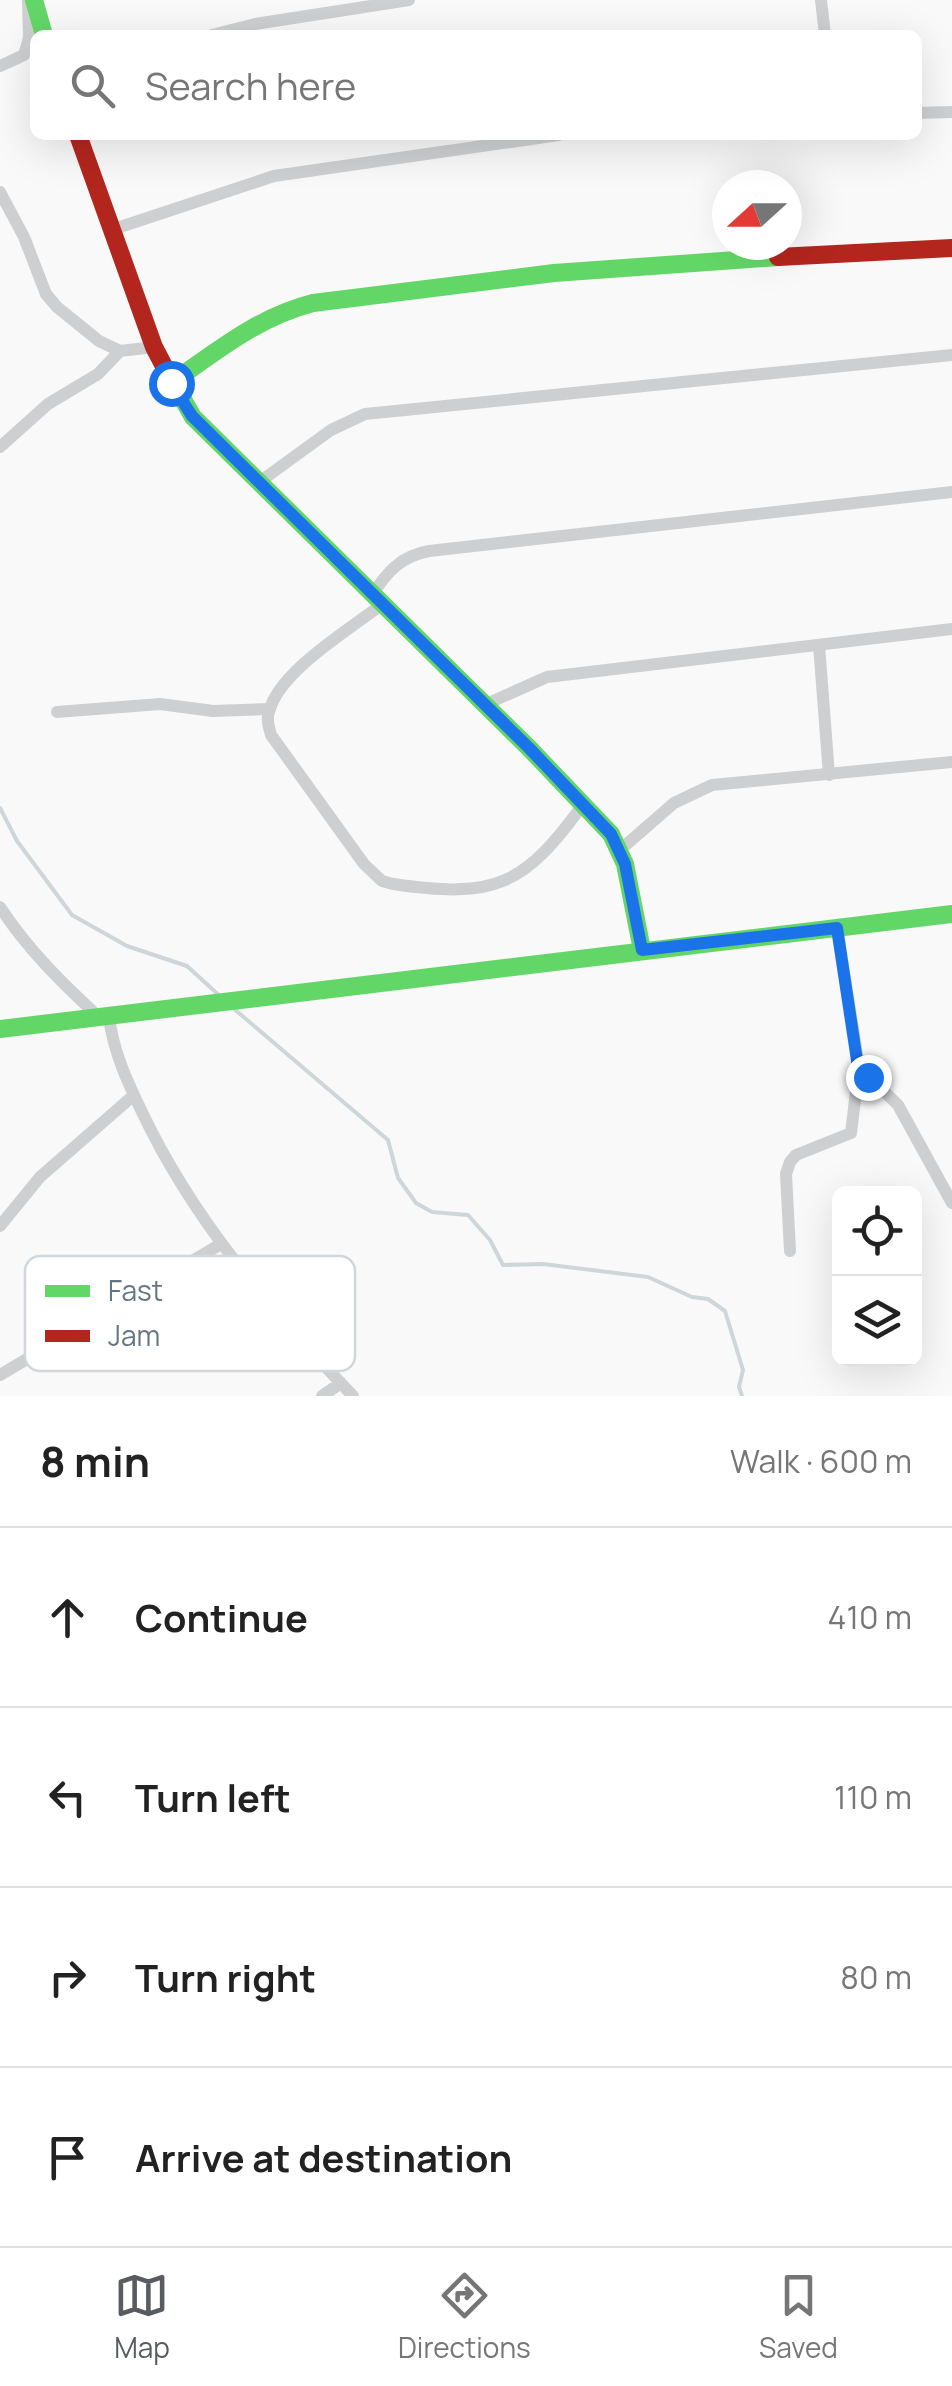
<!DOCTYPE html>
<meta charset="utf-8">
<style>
:root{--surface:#fff;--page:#f6f6f6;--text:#222;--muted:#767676;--line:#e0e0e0;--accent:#585c60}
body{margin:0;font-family:Manrope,sans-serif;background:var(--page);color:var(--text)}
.controls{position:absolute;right:30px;bottom:30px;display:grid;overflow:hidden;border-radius:15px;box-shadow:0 10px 40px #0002}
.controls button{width:90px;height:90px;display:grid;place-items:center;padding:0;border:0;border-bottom:2px solid var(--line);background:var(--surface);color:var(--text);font:50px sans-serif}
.compass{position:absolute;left:712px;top:170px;width:90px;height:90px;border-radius:50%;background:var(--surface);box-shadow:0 10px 40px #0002;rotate:249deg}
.stop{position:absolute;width:30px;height:30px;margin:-22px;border:8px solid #1a73e8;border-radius:50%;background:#fff}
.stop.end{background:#1a73e8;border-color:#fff;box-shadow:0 2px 10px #0008}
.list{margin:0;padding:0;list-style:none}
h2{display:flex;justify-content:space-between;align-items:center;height:130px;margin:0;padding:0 40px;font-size:42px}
h2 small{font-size:32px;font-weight:400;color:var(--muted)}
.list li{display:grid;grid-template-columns:65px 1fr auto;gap:30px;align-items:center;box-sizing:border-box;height:180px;padding:0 40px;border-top:2px solid var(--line)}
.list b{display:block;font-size:38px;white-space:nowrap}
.list em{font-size:32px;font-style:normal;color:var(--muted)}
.icon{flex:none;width:55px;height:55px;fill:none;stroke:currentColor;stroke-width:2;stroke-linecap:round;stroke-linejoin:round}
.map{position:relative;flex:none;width:952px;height:1396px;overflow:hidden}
.search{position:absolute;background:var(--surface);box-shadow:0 10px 40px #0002;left:30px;right:30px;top:30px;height:110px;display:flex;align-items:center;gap:25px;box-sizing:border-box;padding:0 35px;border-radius:15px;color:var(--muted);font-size:38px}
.sheet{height:850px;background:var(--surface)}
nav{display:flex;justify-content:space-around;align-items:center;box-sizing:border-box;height:140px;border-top:2px solid var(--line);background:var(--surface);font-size:28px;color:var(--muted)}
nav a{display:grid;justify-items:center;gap:5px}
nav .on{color:var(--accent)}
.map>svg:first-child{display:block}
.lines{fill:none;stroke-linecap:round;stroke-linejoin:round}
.stream{stroke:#ced6d9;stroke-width:4}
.street{stroke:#cecfd0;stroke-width:12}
.fast{stroke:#63d668;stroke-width:18}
.jam{stroke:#b3261e;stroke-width:18}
.route{stroke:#1a73e8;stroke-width:12}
.key{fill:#fff;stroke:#d1d6da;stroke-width:2.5}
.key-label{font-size:28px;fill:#657683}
</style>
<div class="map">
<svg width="952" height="1396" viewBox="0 0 952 1396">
<rect width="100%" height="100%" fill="#f9f9f9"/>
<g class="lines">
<!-- stream -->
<path class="stream" d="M 0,808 L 17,841 L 72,915 L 127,946 L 187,966 L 222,998
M 233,1008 L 388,1140 L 398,1178 L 416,1203 L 432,1212 L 468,1215 L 490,1240 L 503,1265 L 543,1264 L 648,1277 L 692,1297 L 708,1299 L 725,1311 L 743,1370 L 739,1387 L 742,1396"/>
<!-- street -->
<path class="street" d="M 821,0 L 825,35
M 212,35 L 255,24 L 409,0
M 0,66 L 24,55 L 29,38 L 28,0
M 917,113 L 952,112
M 0,192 L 24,237 L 46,294 L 57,307 L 99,341 L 120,351 L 154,347
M 111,230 L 274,176 L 559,135
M 0,447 L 48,404 L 98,374 L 120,351
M 258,483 L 331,430 L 365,414 L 952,355
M 372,595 C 387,572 401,556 429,551 L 952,492
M 381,605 C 350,629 278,672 269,712 C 266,720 269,727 271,735 L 364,864 L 382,881 L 393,884 C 496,899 524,886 584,803
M 819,645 L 829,775
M 484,705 L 547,677 L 952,629
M 57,712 L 160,704 L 213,711 L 269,709
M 620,850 L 674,803 L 712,785 L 952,762
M 0,907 C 28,950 63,984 101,1019
M 837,928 L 859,1067 L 898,1105 L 952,1203
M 109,1018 C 114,1053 127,1081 142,1112 C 193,1220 271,1310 353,1396
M 0,1226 L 40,1177 L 134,1095
M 790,1251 L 786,1174 L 790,1162 L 796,1155 L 851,1133 L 859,1067
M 0,1375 L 221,1244
M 322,1396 L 341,1383"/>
<!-- fast -->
<path class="fast" d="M 34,0 L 44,35
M 166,370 L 193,417 L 529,748 L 611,834 L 625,864 L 642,950
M 171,383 C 217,351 258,317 313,303 L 554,273 L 778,257
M 0,1029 L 952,914"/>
<!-- jam -->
<path class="jam" d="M 78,135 L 154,347 L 166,370
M 778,257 L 952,248"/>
</g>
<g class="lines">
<!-- route -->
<path class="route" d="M 171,383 L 192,416 L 529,748 L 611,834 L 625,864 L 642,950 L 837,928 L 858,1067 L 868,1077"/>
</g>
<!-- legend -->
<rect x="25" y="1256" width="330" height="115" rx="15" class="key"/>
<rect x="45" y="1285" width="45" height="12" fill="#63d668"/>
<rect x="45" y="1330" width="45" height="12" fill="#b3261e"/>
<g class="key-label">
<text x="108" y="1301">Fast</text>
<text x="108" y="1346">Jam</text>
</g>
</svg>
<div class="controls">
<button><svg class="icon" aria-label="locate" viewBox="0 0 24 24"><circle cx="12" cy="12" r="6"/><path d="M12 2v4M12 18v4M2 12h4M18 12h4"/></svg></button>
<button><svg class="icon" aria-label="layers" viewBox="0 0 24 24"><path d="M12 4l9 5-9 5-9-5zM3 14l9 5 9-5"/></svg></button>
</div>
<svg class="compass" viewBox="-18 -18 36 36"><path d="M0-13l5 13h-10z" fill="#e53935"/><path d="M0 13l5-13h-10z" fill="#767676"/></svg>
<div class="stop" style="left:171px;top:383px"></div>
<div class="stop end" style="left:868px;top:1077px"></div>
<div class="search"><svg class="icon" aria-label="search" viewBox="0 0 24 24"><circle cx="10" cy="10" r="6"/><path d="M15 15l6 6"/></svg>Search here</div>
</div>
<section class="sheet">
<h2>8 min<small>Walk · 600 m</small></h2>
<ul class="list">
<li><svg class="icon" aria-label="ahead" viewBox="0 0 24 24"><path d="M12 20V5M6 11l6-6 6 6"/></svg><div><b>Continue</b></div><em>410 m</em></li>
<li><svg class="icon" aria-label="left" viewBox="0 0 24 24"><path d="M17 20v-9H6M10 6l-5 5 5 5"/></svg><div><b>Turn left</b></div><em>110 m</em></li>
<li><svg class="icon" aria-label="right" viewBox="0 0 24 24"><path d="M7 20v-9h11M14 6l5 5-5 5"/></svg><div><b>Turn right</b></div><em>80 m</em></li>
<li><svg class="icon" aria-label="arrive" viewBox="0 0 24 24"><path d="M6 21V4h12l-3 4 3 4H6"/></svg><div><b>Arrive at destination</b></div></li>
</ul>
</section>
<nav>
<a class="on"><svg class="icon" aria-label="map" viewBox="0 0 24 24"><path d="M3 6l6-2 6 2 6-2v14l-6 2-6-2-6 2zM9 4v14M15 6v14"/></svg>Map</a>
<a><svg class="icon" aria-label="directions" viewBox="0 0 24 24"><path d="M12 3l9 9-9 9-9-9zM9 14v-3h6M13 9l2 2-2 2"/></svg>Directions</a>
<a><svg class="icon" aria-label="saved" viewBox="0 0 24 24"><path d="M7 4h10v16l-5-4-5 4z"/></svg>Saved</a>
</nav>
